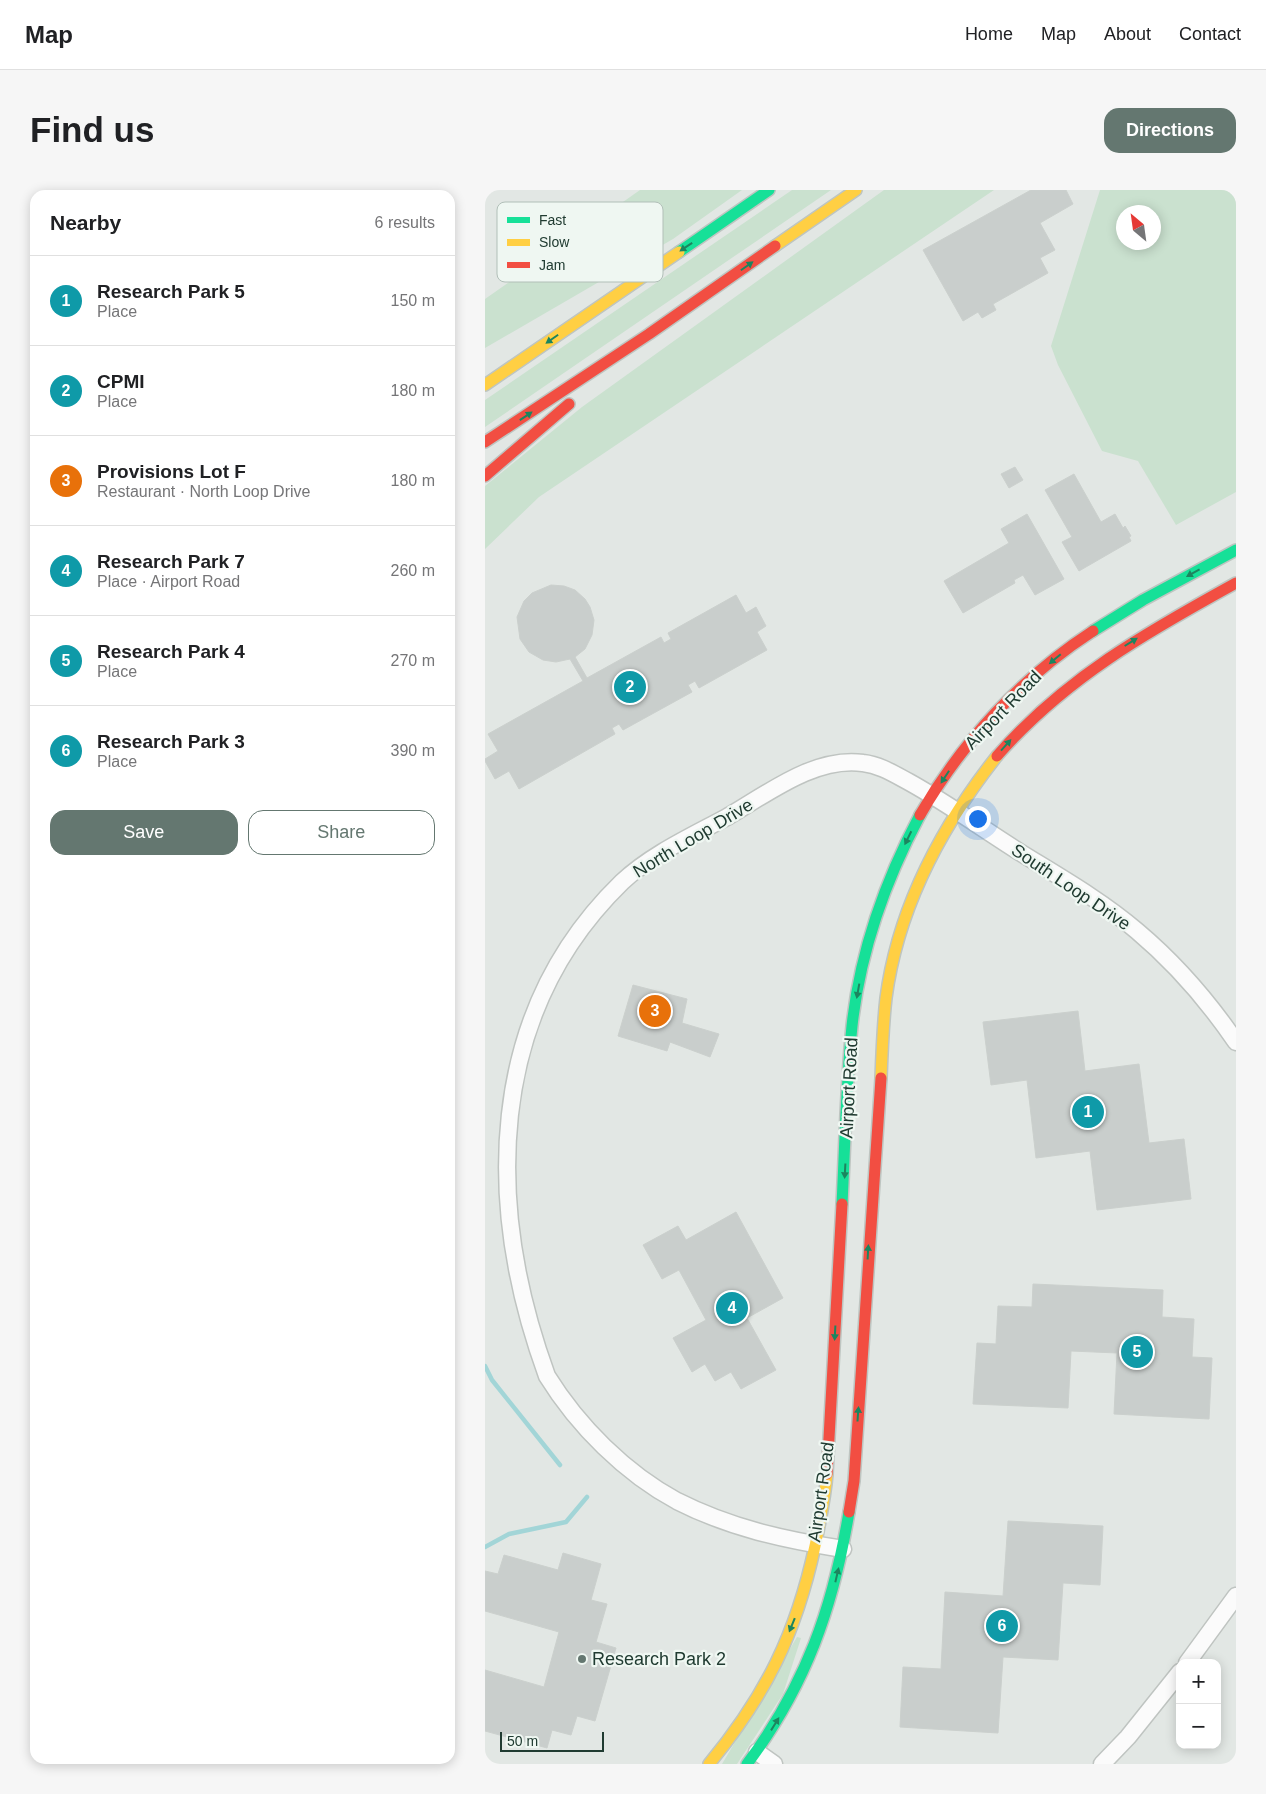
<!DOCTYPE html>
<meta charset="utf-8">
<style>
:root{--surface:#fff;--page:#f6f6f6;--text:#202124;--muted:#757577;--line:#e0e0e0;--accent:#647770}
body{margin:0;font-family:Arial,sans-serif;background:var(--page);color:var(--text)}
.controls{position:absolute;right:15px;bottom:15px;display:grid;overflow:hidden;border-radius:10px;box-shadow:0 2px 12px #0003}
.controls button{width:45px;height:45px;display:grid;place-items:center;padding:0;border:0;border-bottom:1px solid var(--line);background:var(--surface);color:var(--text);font:25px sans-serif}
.compass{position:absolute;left:631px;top:15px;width:45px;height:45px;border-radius:50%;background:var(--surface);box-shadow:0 2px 12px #0003;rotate:331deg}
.scale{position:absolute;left:15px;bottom:12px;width:104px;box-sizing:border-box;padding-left:5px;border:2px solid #203b31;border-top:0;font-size:14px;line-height:18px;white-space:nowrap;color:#203b31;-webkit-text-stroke:4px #eff7f2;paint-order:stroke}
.you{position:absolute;left:492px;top:628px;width:18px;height:18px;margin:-12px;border:4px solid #fff;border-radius:50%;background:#1a73e8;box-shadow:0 0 0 8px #1a73e833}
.badge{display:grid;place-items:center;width:32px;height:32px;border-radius:50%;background:var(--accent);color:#fff;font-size:16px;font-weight:700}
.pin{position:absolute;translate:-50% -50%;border:2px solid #fff;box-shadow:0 1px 5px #0006}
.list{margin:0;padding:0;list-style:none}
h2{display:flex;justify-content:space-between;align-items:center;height:65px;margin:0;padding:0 20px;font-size:21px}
h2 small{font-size:16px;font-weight:400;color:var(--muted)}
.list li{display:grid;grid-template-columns:32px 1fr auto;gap:15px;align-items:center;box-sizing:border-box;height:90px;padding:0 20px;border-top:1px solid var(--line)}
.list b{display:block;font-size:19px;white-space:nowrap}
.list p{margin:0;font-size:16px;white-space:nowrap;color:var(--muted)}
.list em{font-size:16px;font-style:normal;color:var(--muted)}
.actions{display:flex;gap:10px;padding:15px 20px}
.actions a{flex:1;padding:11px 0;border:1px solid var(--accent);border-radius:15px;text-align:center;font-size:18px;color:var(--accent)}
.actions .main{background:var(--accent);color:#fff}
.map{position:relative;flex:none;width:751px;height:1574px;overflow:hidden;border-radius:15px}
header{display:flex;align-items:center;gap:30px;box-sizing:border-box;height:70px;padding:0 25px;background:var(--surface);border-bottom:1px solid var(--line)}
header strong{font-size:24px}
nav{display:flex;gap:28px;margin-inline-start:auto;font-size:18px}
.intro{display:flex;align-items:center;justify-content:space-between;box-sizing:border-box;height:120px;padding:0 30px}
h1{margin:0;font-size:35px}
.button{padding:12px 22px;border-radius:15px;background:var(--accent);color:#fff;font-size:18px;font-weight:700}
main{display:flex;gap:30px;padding:0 30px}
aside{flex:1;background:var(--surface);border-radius:15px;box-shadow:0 2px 12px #0003}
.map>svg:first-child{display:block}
.green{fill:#cae1cf;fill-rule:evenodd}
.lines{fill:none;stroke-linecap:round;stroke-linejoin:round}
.stream{stroke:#a2d5d7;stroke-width:4.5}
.building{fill:#c9cecc;stroke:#cbd0cd}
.street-casing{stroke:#bfc4c1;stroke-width:19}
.fast-casing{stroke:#bec5c1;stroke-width:14}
.slow-casing{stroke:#bec5c1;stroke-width:14}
.jam-casing{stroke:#bec5c1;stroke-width:14}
.street{stroke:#fbfbfb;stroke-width:16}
.fast{stroke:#16e098;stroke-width:11}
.slow{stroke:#ffcf43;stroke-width:11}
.jam{stroke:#f24e42;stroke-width:11}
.oneway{fill:#1c855f}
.poi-dot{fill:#647770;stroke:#eff7f2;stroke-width:2}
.labels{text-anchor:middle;stroke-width:4.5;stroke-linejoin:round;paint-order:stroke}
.street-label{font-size:18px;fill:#203b31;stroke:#eff7f2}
.poi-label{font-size:18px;fill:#203b31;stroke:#eff7f2;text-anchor:start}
.key{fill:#eff7f2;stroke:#b1bfb8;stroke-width:1}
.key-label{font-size:14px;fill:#203b31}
</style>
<header>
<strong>Map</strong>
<nav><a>Home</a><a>Map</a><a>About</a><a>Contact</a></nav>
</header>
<div class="intro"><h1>Find us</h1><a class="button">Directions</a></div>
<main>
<aside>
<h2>Nearby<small>6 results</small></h2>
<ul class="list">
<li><span class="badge" style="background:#0f9aa8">1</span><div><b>Research Park 5</b><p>Place</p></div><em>150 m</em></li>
<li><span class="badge" style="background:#0f9aa8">2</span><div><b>CPMI</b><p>Place</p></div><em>180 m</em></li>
<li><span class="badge" style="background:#e8710a">3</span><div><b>Provisions Lot F</b><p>Restaurant · North Loop Drive</p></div><em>180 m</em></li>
<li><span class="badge" style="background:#0f9aa8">4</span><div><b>Research Park 7</b><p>Place · Airport Road</p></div><em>260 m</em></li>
<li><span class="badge" style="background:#0f9aa8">5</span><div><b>Research Park 4</b><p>Place</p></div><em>270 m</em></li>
<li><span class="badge" style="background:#0f9aa8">6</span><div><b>Research Park 3</b><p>Place</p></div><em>390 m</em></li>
</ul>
<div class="actions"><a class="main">Save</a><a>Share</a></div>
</aside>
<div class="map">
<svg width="751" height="1574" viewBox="0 0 751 1574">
<rect width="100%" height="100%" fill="#e2e7e4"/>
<!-- green -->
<path class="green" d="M 155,0 L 257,0 L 188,49 L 0,158 L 0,109 Z
M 307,0 L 346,0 L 0,237 L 0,210 Z
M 399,0 L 509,0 L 54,307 L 0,359 L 0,296 L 97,217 Z
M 615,0 L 751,0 L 751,302 L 691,335 L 653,271 L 617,261 L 573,175 L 566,156 ZM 668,22 L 668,52 L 638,52 L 638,22 Z
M 312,1447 L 316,1448 L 298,1504 L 252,1574 L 237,1574 Z"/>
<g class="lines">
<!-- stream -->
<path class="stream" d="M 0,1176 L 7,1190 L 75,1275
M 0,1357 L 24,1344 L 81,1332 L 102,1307"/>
</g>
<!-- building -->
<path class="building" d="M 546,0 L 581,0 L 588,14 L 555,33 L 570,60 L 555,68 L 563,83 L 508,114 L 511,120 L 497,128 L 493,122 L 478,131 L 438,60 Z
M 530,277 L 538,290 L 524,298 L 516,284 Z
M 589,284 L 616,332 L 630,324 L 638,338 L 640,336 L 646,346 L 644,347 L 646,351 L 594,381 L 577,352 L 587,347 L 560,300 Z
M 542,324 L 579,389 L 550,405 L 538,385 L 529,390 L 530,393 L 478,423 L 459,391 L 524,353 L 516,339 Z
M 66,395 L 79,396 L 90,400 L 100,409 L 105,417 L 109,430 L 107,445 L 100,459 L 90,467 L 102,488 L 176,447 L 179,453 L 186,449 L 183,443 L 251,405 L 261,423 L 271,417 L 281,436 L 272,442 L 282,460 L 214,498 L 210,491 L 203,495 L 207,502 L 138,540 L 134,534 L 127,538 L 130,544 L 34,599 L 24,581 L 10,589 L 0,571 L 0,569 L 13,561 L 3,544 L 98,491 L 85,469 L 71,472 L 58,470 L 44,462 L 35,449 L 32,427 L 39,411 L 47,403 Z
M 148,795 L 202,809 L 197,833 L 234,844 L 225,867 L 185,852 L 182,861 L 133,846 Z
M 593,821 L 600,881 L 654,874 L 664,953 L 699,949 L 706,1009 L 612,1020 L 605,961 L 551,968 L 542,890 L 506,895 L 498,832 Z
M 251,1022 L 298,1108 L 262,1128 L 291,1180 L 256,1199 L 246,1182 L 230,1191 L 220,1174 L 207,1182 L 188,1148 L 221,1130 L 194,1080 L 177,1089 L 158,1055 L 193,1036 L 201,1050 Z
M 548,1094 L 678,1100 L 677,1127 L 709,1129 L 707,1167 L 727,1168 L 724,1229 L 629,1224 L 632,1163 L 586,1161 L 583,1218 L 488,1214 L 492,1153 L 511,1154 L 513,1116 L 547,1117 Z
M 523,1331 L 618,1336 L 615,1395 L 578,1393 L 573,1470 L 518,1467 L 513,1543 L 415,1537 L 418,1477 L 456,1479 L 460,1402 L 518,1406 Z
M 78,1363 L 116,1374 L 106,1410 L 122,1414 L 111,1452 L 131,1458 L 110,1531 L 92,1526 L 86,1545 L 67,1540 L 62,1558 L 0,1541 L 0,1480 L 59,1497 L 74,1442 L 0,1421 L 0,1381 L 13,1384 L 19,1365 L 73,1380 Z"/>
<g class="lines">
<defs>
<path id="street" d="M 358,1359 C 300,1350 245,1338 192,1311 C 140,1283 93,1236 62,1186 C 0,1016 0,825 137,692 C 167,664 207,646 242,627 C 282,604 330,566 378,573 C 395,575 409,584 424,592 C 462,613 498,639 536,663 C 575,687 617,711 652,741 C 690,773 723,811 751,852
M 702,1473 L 751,1406
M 272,1562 L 289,1574
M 617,1574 L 643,1547 L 695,1482"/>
<path id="fast" d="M 194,62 L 284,0
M 608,441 L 658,410 L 751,360
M 357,1014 C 360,955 361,895 367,836 C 375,762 400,691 435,625
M 262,1574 C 321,1495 348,1418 364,1322"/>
<path id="slow" d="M 290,56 L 371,0
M 0,195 L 194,62
M 396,888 C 397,861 398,834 401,808 C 413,717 456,637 512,566
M 224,1574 C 281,1505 311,1444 330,1356 C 335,1332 340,1309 342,1284"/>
<path id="jam" d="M 0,252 L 164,144 L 290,56
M 0,286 L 84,214
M 512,566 C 580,488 662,442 751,393
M 435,625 C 477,552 537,487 608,441
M 342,1284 L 357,1014
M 364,1322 L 369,1291 L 396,888"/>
</defs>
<!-- street casing -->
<use href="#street" class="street-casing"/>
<!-- fast casing -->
<use href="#fast" class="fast-casing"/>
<!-- slow casing -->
<use href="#slow" class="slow-casing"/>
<!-- jam casing -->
<use href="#jam" class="jam-casing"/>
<!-- street -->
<use href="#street" class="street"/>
<!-- fast -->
<use href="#fast" class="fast"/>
<!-- slow -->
<use href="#slow" class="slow"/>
<!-- jam -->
<use href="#jam" class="jam"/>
</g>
<!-- one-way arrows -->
<defs><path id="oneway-solid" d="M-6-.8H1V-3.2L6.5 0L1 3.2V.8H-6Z" transform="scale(1.25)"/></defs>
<g class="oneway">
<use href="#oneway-solid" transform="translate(201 57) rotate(146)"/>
<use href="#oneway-solid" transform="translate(262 76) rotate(-35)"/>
<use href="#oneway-solid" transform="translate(67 149) rotate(145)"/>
<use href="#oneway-solid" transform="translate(41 226) rotate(-34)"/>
<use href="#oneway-solid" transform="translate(708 383) rotate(151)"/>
<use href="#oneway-solid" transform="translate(646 452) rotate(-32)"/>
<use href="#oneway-solid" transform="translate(570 469) rotate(140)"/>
<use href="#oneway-solid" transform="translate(521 555) rotate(-48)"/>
<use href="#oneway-solid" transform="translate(460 587) rotate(123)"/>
<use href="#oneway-solid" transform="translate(423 648) rotate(116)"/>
<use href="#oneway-solid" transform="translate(373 801) rotate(100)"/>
<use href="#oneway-solid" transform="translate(360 981) rotate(93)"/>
<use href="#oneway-solid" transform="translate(383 1062) rotate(-87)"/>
<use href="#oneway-solid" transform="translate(350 1143) rotate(93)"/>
<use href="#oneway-solid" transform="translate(373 1224) rotate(-86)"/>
<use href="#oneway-solid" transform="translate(352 1385) rotate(-77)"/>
<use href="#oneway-solid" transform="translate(307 1435) rotate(112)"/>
<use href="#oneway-solid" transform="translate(290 1534) rotate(-58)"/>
</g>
<!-- markers -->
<circle class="poi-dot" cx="97" cy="1469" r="5"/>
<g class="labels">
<!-- street labels -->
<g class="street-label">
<text transform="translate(518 520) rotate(-46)" y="6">Airport Road</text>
<text transform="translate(208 648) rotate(-31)" y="6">North Loop Drive</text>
<text transform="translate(586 697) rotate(34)" y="6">South Loop Drive</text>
<text transform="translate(364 898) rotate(-87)" y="6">Airport Road</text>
<text transform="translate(336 1302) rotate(-82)" y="6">Airport Road</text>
</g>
<!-- poi labels -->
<g class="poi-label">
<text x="107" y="1475">Research Park 2</text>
</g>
</g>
<!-- legend -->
<rect x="12" y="12" width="166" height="80" rx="8" class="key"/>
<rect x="22" y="27" width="23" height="6" fill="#16e098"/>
<rect x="22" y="49" width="23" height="7" fill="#ffcf43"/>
<rect x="22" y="72" width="23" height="6" fill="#f24e42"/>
<g class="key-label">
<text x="54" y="35">Fast</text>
<text x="54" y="57">Slow</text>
<text x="54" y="80">Jam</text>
</g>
</svg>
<div class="controls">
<button>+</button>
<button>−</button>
</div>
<svg class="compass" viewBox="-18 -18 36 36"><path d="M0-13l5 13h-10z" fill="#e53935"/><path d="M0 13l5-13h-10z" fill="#757577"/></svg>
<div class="scale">50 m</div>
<div class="you"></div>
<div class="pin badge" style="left:603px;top:922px;background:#0f9aa8">1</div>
<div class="pin badge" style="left:145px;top:497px;background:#0f9aa8">2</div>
<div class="pin badge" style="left:170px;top:821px;background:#e8710a">3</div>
<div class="pin badge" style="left:247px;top:1118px;background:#0f9aa8">4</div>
<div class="pin badge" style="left:652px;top:1162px;background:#0f9aa8">5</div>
<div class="pin badge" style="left:517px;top:1436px;background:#0f9aa8">6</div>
</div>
</main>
